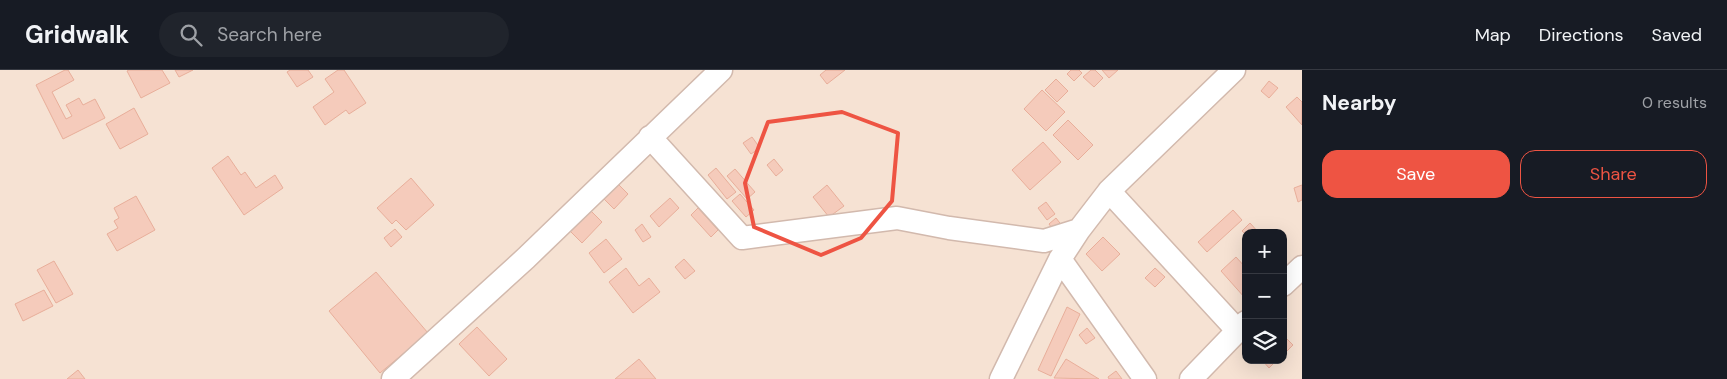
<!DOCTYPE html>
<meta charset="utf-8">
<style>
:root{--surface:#171b24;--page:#20242c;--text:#f1f3f6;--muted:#9ea1a6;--line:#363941;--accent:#ee5443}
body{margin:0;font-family:"DM Sans",sans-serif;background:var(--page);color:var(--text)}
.controls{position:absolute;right:15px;bottom:15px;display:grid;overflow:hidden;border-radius:10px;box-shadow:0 5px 20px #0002}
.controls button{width:45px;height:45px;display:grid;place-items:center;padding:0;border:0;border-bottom:1px solid var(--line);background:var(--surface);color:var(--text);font:25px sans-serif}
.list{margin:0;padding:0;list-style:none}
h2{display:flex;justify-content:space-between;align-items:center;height:65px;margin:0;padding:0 20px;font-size:21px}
h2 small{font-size:16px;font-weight:400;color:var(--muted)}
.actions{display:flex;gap:10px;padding:15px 20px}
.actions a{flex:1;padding:11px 0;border:1px solid var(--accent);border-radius:15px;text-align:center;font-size:18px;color:var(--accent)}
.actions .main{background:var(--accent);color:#fff}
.icon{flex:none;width:28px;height:28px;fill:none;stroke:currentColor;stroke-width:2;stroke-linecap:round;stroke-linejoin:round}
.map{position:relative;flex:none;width:1302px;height:309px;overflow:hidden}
header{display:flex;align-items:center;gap:30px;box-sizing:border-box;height:70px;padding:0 25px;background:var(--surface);border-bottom:1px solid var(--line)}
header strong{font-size:24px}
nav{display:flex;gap:28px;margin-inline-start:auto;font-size:18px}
.search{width:350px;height:45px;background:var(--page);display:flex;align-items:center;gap:12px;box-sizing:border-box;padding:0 18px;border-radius:28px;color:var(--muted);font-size:19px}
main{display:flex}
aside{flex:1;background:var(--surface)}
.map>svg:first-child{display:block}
.residential{fill:#f6e2d3;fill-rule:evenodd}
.building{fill:#f5cbbb;stroke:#e8ae9a}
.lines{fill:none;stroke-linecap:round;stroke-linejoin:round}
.street-casing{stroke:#d2b9ad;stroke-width:25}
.street{stroke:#fff;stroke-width:22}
.marked{fill:none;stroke:#ee5443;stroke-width:4;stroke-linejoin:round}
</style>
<header>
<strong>Gridwalk</strong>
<div class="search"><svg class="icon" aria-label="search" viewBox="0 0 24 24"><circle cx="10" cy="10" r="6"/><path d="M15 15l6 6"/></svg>Search here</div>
<nav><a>Map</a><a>Directions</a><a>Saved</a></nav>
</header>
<main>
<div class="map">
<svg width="1302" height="309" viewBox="0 0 1302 309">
<rect width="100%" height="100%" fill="#fef1e5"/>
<!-- residential -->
<path class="residential" d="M 0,0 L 1302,0 L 1302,309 L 0,309 ZM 1246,163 L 1283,163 L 1283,290 L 1246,290 Z"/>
<!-- building -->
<path class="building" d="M 65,0 L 68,0 L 74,10 L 52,22 L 66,49 L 72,46 L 66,35 L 79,28 L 83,35 L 95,29 L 105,48 L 63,69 L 36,15 Z
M 129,0 L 162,0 L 170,13 L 141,28 L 127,1 Z
M 175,0 L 193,0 L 179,7 Z
M 290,0 L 308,0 L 313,7 L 297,17 L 287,2 Z
M 338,0 L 344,0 L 366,33 L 349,44 L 346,40 L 325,55 L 313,37 L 334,22 L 325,9 Z
M 826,0 L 845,0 L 827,14 L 820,5 Z
M 1071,0 L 1079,0 L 1082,3 L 1074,11 L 1067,4 Z
M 1091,0 L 1095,0 L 1103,8 L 1094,17 L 1083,7 Z
M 1102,0 L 1118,0 L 1109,8 Z
M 1056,9 L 1068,21 L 1057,32 L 1045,20 Z
M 1269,11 L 1278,18 L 1269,28 L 1261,21 Z
M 1042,20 L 1065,42 L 1046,61 L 1024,39 Z
M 1297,27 L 1302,32 L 1302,55 L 1286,37 Z
M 134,38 L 148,64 L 120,79 L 106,54 Z
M 1068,50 L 1093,75 L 1078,90 L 1053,65 Z
M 752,67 L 760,78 L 751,84 L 743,73 Z
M 1043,72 L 1061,92 L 1030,120 L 1012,100 Z
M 228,86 L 241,105 L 245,102 L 256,118 L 275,105 L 283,118 L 244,145 L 212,98 Z
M 774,89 L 783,100 L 776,106 L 767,95 Z
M 716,98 L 736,122 L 727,129 L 708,105 Z
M 735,99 L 755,122 L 747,129 L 727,106 Z
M 411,108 L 434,135 L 406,160 L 396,150 L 392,154 L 377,138 Z
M 618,114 L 628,124 L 614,139 L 604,129 Z
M 827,115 L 844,136 L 829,147 L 813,127 Z
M 1302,115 L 1302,130 L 1298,132 L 1294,118 Z
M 740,124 L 754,140 L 746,147 L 732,131 Z
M 136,126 L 155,160 L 117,181 L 107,164 L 118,158 L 114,151 L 119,148 L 114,138 Z
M 670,128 L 679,138 L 659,157 L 650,146 Z
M 1046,132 L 1055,144 L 1047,150 L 1038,138 Z
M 698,138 L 718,160 L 711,167 L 691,145 Z
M 590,140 L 602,152 L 582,173 L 570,161 Z
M 1233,140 L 1242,150 L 1207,182 L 1198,172 Z
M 1056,148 L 1063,157 L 1055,163 L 1049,154 Z
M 1250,153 L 1259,163 L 1246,163 L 1246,165 L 1242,161 Z
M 642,154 L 651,167 L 643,172 L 635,160 Z
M 395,159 L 402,167 L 391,177 L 384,168 Z
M 1103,167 L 1120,184 L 1102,201 L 1086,184 Z
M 606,169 L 622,189 L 604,203 L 589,183 Z
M 1236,187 L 1246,198 L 1245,228 L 1221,201 Z
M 684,189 L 695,201 L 685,209 L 675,197 Z
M 54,191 L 73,224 L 56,233 L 37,200 Z
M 626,198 L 639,216 L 649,208 L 660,222 L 633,243 L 609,212 Z
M 1155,198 L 1165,207 L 1155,217 L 1145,208 Z
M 376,202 L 428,263 L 380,303 L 329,241 Z
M 44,220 L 53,236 L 23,251 L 15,234 Z
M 1067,237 L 1080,244 L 1051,306 L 1038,300 Z
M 477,257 L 507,289 L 489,306 L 459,274 Z
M 1087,258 L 1095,268 L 1086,274 L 1079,265 Z
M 1283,265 L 1293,275 L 1283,285 Z
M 639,289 L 656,309 L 615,309 Z
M 1066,289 L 1099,309 L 1054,308 Z
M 1262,290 L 1277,290 L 1269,298 Z
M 78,300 L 85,309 L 67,309 Z
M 1116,301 L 1122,309 L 1109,309 L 1108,307 Z"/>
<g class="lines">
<defs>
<path id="street" d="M 650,67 L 742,168 L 897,148 L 949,158 L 1044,171 L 1079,160
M 1109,121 L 1237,260
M 1060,189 L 1145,309
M 1283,215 L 1302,197
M 393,309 L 526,188 L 721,0
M 1001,309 L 1060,189 L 1079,160 L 1109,121 L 1234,0
M 1191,309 L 1246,252"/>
</defs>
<!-- street casing -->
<use href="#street" class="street-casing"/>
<!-- street -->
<use href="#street" class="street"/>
</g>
<!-- marked area -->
<path class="marked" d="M 842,42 L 898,63 L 892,131 L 861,168 L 821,185 L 754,157 L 745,113 L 768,52 Z"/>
</svg>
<div class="controls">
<button>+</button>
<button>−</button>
<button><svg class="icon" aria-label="layers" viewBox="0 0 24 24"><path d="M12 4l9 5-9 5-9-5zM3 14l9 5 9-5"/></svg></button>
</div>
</div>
<aside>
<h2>Nearby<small>0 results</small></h2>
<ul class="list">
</ul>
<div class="actions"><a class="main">Save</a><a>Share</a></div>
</aside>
</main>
